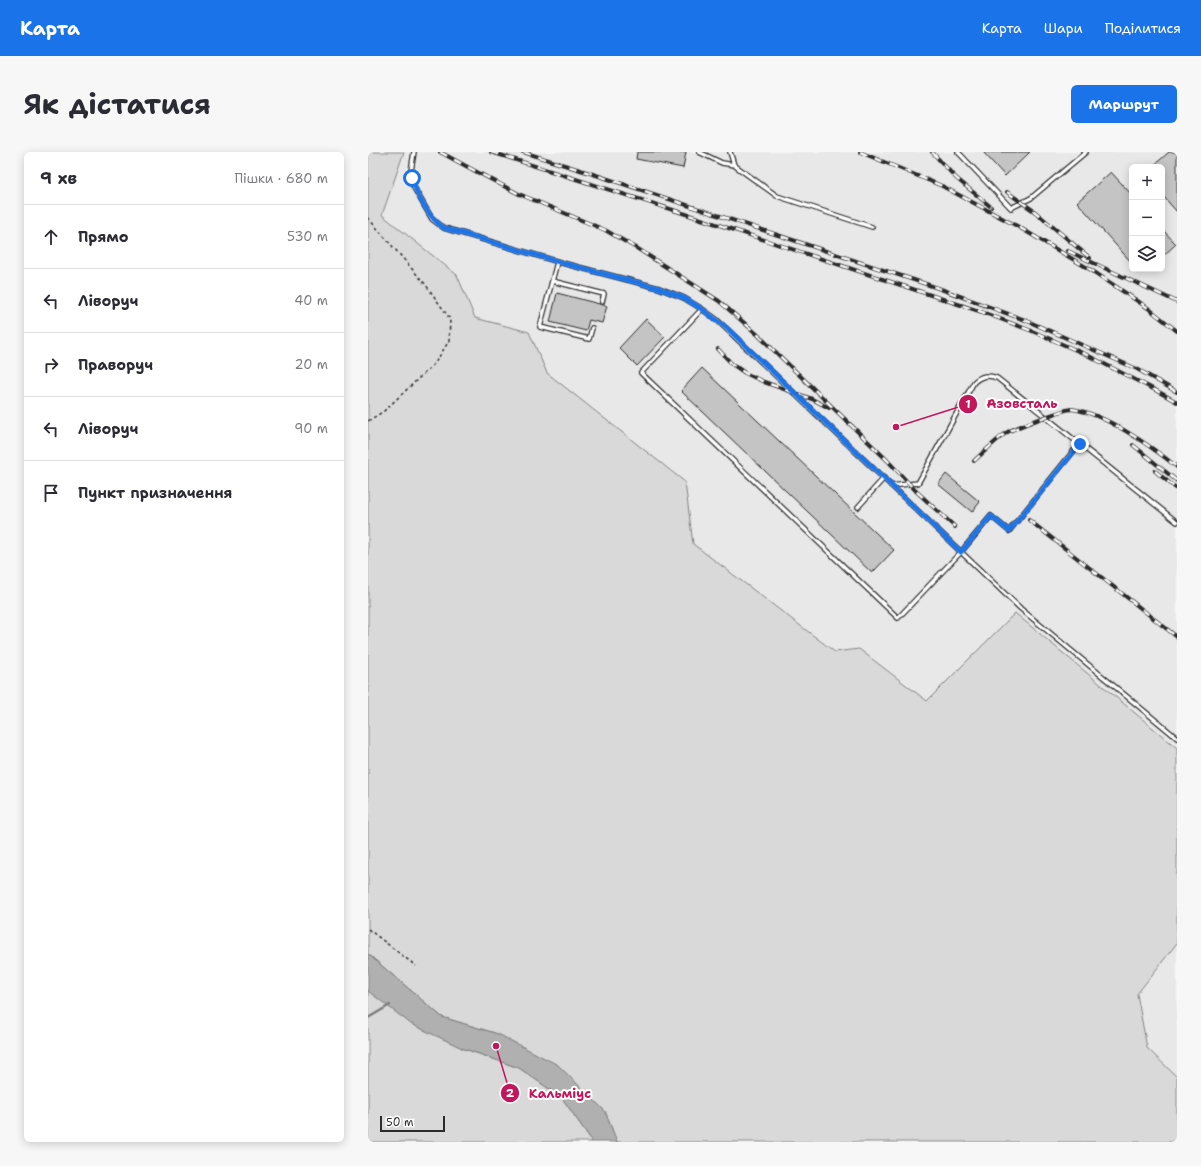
<!DOCTYPE html>
<html lang="uk">
<meta charset="utf-8">
<style>
:root{--surface:#fff;--page:#f7f7f7;--text:#2b2b33;--muted:#7c7c81;--line:#e1e1e2;--accent:#1a73e8}
body{margin:0;font-family:"Shantell Sans",sans-serif;background:var(--page);color:var(--text)}
.controls{position:absolute;right:12px;top:12px;display:grid;overflow:hidden;border-radius:6px;box-shadow:0 2px 10px #0003}
.controls button{width:36px;height:36px;display:grid;place-items:center;padding:0;border:0;border-bottom:1px solid var(--line);background:var(--surface);color:var(--text);font:20px sans-serif}
.scale{position:absolute;left:12px;bottom:10px;width:65px;box-sizing:border-box;padding-left:4px;border:2px solid #2b2b2b;border-top:0;font-size:11px;line-height:14px;white-space:nowrap;color:#2b2b2b;-webkit-text-stroke:3px #fff;paint-order:stroke}
.stop{position:absolute;width:12px;height:12px;margin:-9px;border:3px solid #1a73e8;border-radius:50%;background:#fff}
.stop.end{background:#1a73e8;border-color:#fff;box-shadow:0 1px 4px #0008}
.list{margin:0;padding:0;list-style:none}
h2{display:flex;justify-content:space-between;align-items:center;height:52px;margin:0;padding:0 16px;font-size:17px}
h2 small{font-size:13px;font-weight:400;color:var(--muted)}
.list li{display:grid;grid-template-columns:26px 1fr auto;gap:12px;align-items:center;box-sizing:border-box;height:64px;padding:0 16px;border-top:1px solid var(--line)}
.list b{display:block;font-size:15px;white-space:nowrap}
.list em{font-size:13px;font-style:normal;color:var(--muted)}
.icon{flex:none;width:22px;height:22px;fill:none;stroke:currentColor;stroke-width:2;stroke-linecap:round;stroke-linejoin:round}
.map{position:relative;flex:none;width:809px;height:990px;overflow:hidden;border-radius:6px}
header{display:flex;align-items:center;gap:24px;box-sizing:border-box;height:56px;padding:0 20px;background:var(--accent);color:#fff}
header strong{font-size:19px}
nav{display:flex;gap:22px;margin-inline-start:auto;font-size:14px}
.intro{display:flex;align-items:center;justify-content:space-between;box-sizing:border-box;height:96px;padding:0 24px}
h1{margin:0;font-size:28px}
.button{padding:10px 18px;border-radius:6px;background:var(--accent);color:#fff;font-size:14px;font-weight:700}
main{display:flex;gap:24px;padding:0 24px}
aside{flex:1;background:var(--surface);border-radius:6px;box-shadow:0 2px 10px #0003}
.map>svg:first-child{display:block}
.built{fill:#e8e8e8;fill-rule:evenodd}
.green{fill:#d9d9d9;stroke:#828282}
.water{fill:#b0b0b0;stroke:#7b7b7b}
.lines{fill:none;stroke-linecap:round;stroke-linejoin:round}
.stream{stroke:#7b7b7b;stroke-width:2.5}
.building{fill:#c4c4c4;stroke:#2b2b2b}
.service-casing{stroke:#2b2b2b;stroke-width:6}
.path{stroke:#2b2b2b;stroke-width:1.5;stroke-dasharray:3 3;stroke-linecap:butt}
.service{stroke:#fff;stroke-width:3.5}
.rail-casing{stroke:#2b2b2b;stroke-width:4}
.rail{stroke:#fff;stroke-width:2.5;stroke-dasharray:8;stroke-linecap:butt}
.route{stroke:#1a73e8;stroke-width:5}
.leader{fill:none;stroke:#c2185b;stroke-width:1.5}
.callout-dot{fill:#c2185b;stroke:#fff;stroke-width:1.5}
.mark-label{font-size:12px;text-anchor:middle;font-weight:bold;fill:#fff}
.callout-label{font-size:13px;text-anchor:middle;font-weight:bold;fill:#c2185b;stroke:#fff;stroke-width:4;stroke-linejoin:round;paint-order:stroke}
</style>
<header>
<strong>Карта</strong>
<nav><a>Карта</a><a>Шари</a><a>Поділитися</a></nav>
</header>
<div class="intro"><h1>Як дістатися</h1><a class="button">Маршрут</a></div>
<main>
<aside>
<h2>9 хв<small>Пішки · 680 m</small></h2>
<ul class="list">
<li><svg class="icon" aria-label="ahead" viewBox="0 0 24 24"><path d="M12 20V5M6 11l6-6 6 6"/></svg><div><b>Прямо</b></div><em>530 m</em></li>
<li><svg class="icon" aria-label="left" viewBox="0 0 24 24"><path d="M17 20v-9H6M10 6l-5 5 5 5"/></svg><div><b>Ліворуч</b></div><em>40 m</em></li>
<li><svg class="icon" aria-label="right" viewBox="0 0 24 24"><path d="M7 20v-9h11M14 6l5 5-5 5"/></svg><div><b>Праворуч</b></div><em>20 m</em></li>
<li><svg class="icon" aria-label="left" viewBox="0 0 24 24"><path d="M17 20v-9H6M10 6l-5 5 5 5"/></svg><div><b>Ліворуч</b></div><em>90 m</em></li>
<li><svg class="icon" aria-label="arrive" viewBox="0 0 24 24"><path d="M6 21V4h12l-3 4 3 4H6"/></svg><div><b>Пункт призначення</b></div></li>
</ul>
</aside>
<div class="map">
<svg width="809" height="990" viewBox="0 0 809 990">
<rect width="100%" height="100%" fill="#f7f7f7"/>
<filter id="ink" filterUnits="userSpaceOnUse"><feTurbulence type="fractalNoise" baseFrequency=".025" numOctaves="2"/><feDisplacementMap in="SourceGraphic" scale="8" xChannelSelector="R" yChannelSelector="G"/><feConvolveMatrix kernelMatrix="1 2 1 2 8 2 1 2 1" color-interpolation-filters="sRGB"/></filter>
<g filter="url(#ink)">
<!-- built -->
<path class="built" d="M 36,0 L 809,0 L 809,596 L 647,461 L 559,549 L 491,497 L 468,500 L 325,392 L 317,330 L 179,221 L 161,180 L 107,166 L 89,123 L 14,63 ZM 764,15 L 794,15 L 794,117 L 764,117 Z
M 809,791 L 809,925 L 779,896 L 769,842 Z"/>
<!-- green -->
<path class="green" d="M 0,0 L 36,0 L 14,63 L 89,123 L 107,166 L 161,180 L 179,221 L 317,330 L 325,392 L 467,500 L 491,497 L 559,549 L 647,461 L 809,596 L 809,791 L 769,842 L 779,896 L 809,925 L 809,990 L 249,990 L 237,959 L 130,882 L 74,865 L 0,802 Z
M 0,839 L 94,896 L 151,916 L 194,946 L 222,986 L 224,990 L 0,990 Z"/>
<!-- water -->
<path class="water" d="M 0,802 L 74,865 L 130,882 L 190,913 L 237,959 L 249,990 L 224,990 L 222,986 L 194,946 L 151,916 L 94,896 L 43,872 L 0,839 Z"/>
<g class="lines">
<!-- stream -->
<path class="stream" d="M 0,866 L 22,853"/>
</g>
<!-- building -->
<path class="building" d="M 269,0 L 318,0 L 315,16 L 268,7 Z
M 615,0 L 662,0 L 637,24 Z
M 801,0 L 809,0 L 809,60 L 794,43 L 794,15 L 784,15 Z
M 743,20 L 764,43 L 764,111 L 709,50 Z
M 794,77 L 808,92 L 794,105 Z
M 189,141 L 239,154 L 234,171 L 221,168 L 218,179 L 182,170 Z
M 278,167 L 297,185 L 269,214 L 251,196 Z
M 334,216 L 526,398 L 504,421 L 313,239 Z
M 578,322 L 612,350 L 604,360 L 570,332 Z"/>
<g class="lines">
<defs>
<path id="service" d="M 46,0 L 43,19 L 45,34 L 64,67 L 76,76 L 198,112 L 291,136 L 316,146 L 334,157 L 348,167 L 653,457 L 809,586
M 331,0 L 354,11 L 366,13 L 409,44 L 504,75
M 362,0 L 366,13
M 590,0 L 643,56 L 663,46 L 718,0
M 189,110 L 172,175 L 221,187 L 224,176
M 184,129 L 236,142 L 234,150
M 334,157 L 273,221 L 530,466 L 593,400 L 623,364 L 641,379 L 712,291
M 523,334 L 550,331 L 606,230 C 613,224 619,222 629,226 L 809,370
M 490,355 L 516,326"/>
</defs>
<!-- service casing -->
<use href="#service" class="service-casing"/>
<!-- path -->
<path class="path" d="M 0,66 L 58,133 L 82,167 L 81,189 L 67,211 L 16,259 L 0,269
M 0,777 L 48,814"/>
<!-- service -->
<use href="#service" class="service"/>
<defs>
<path id="rail" d="M 72,0 L 109,20 L 151,42 L 237,78 L 270,97 L 351,149 L 389,182 L 519,308 L 548,339 L 587,375
M 123,0 L 324,64 L 614,160 L 664,179 L 717,202 L 789,239 L 809,250
M 155,0 L 225,22 L 570,136 L 657,168 L 769,217 L 809,240
M 492,0 L 574,34 L 649,74 L 723,118 L 780,156 L 809,179
M 564,0 L 588,26 L 623,55
M 639,40 L 666,59 L 722,106
M 700,99 L 809,150
M 350,197 L 364,212 L 377,221 L 396,230 L 444,247 L 461,256
M 765,293 L 809,329
M 606,309 C 616,300 626,290 638,281 C 643,277 697,257 703,257 C 735,260 784,295 809,315
M 787,319 L 809,337
M 661,368 L 809,485"/>
</defs>
<!-- rail casing -->
<use href="#rail" class="rail-casing"/>
<!-- rail -->
<use href="#rail" class="rail"/>
</g>
</g>
<g class="lines" filter="url(#ink)">
<!-- route -->
<path class="route" d="M 44,26 C 48,43 62,67 76,76 L 198,112 L 291,136 L 316,146 L 334,157 L 360,177 L 593,400 L 623,364 L 641,379 L 712,292"/>
</g>
<!-- callouts -->
<path class="leader" d="M528 275L600 252M128 894L142 941"/>
<g class="callout-dot">
<circle cx="528" cy="275" r="4"/>
<circle cx="128" cy="894" r="4"/>
<circle cx="600" cy="252" r="10"/>
<circle cx="142" cy="941" r="10"/>
</g>
<g class="mark-label">
<text x="600" y="256">1</text>
<text x="142" y="945">2</text>
</g>
<g class="callout-label">
<text x="654" y="256">Азовсталь</text>
<text x="192" y="946">Кальміус</text>
</g>
</svg>
<div class="controls">
<button>+</button>
<button>−</button>
<button><svg class="icon" aria-label="layers" viewBox="0 0 24 24"><path d="M12 4l9 5-9 5-9-5zM3 14l9 5 9-5"/></svg></button>
</div>
<div class="scale">50 m</div>
<div class="stop" style="left:44px;top:26px"></div>
<div class="stop end" style="left:712px;top:292px"></div>
</div>
</main>
